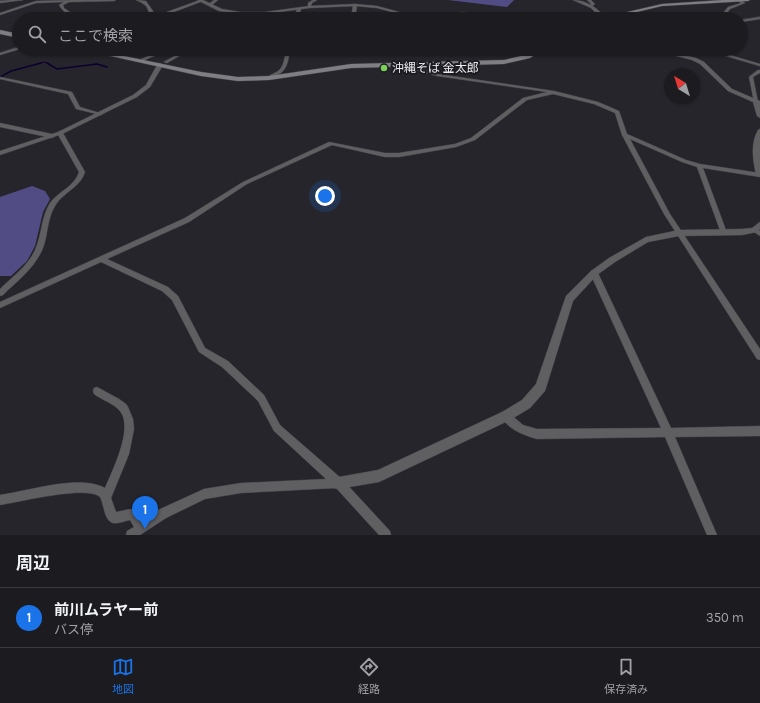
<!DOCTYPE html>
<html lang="ja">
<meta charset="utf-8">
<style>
:root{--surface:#1c1c20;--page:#252529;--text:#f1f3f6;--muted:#a0a1a5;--line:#3a3a3e;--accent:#1a73e8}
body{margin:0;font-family:Karla,"Noto Sans JP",sans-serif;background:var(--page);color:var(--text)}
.compass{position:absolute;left:664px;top:68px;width:36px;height:36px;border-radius:50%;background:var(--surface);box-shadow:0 1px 3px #0004;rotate:322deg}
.you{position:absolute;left:325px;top:196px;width:14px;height:14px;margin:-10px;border:3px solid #fff;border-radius:50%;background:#1a73e8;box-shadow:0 0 0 6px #1a73e833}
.badge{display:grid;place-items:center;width:26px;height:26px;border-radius:50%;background:var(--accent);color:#fff;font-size:13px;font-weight:700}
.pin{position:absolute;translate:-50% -33px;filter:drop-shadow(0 1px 2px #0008)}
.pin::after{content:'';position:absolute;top:21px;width:14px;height:12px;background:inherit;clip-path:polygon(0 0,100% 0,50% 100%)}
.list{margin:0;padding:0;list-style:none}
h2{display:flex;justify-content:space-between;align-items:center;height:52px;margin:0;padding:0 16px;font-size:17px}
h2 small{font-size:13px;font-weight:400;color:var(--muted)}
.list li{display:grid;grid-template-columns:26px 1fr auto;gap:12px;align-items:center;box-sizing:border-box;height:60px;padding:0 16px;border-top:1px solid var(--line)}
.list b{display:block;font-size:15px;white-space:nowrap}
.list p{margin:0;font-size:13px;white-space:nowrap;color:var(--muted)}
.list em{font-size:13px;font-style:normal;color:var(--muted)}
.icon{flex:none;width:22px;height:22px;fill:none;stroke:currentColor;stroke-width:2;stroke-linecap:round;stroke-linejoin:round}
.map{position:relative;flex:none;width:760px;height:535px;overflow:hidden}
.search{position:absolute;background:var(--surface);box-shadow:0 1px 3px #0004;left:12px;right:12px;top:12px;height:44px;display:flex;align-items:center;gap:10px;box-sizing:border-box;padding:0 14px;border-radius:22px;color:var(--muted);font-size:15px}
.sheet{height:112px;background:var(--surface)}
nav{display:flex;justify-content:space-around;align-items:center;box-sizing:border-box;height:56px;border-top:1px solid var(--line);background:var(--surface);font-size:11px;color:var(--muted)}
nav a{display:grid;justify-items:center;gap:2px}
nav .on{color:var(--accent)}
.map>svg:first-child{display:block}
.forest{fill:#524c85}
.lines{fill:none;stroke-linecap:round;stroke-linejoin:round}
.stream-far1{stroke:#0d002f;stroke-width:1}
.stream{stroke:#0d002f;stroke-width:1.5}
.minor-casing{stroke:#424147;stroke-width:1}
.tertiary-casing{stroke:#424147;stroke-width:1}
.secondary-casing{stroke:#424147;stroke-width:1}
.minor{fill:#5f5f62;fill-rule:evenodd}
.tertiary{fill:#5f5f62;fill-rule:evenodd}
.secondary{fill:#7e7e83;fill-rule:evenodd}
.poi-dot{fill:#7ad157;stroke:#1c1c22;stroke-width:1.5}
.labels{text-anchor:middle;stroke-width:4;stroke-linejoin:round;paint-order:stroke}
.far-poi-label{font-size:12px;fill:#ececf0;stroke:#1c1c22;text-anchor:start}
</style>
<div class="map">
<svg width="760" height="535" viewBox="0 0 760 535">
<rect width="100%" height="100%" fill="#26252b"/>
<!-- forest -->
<path class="forest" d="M 448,0 L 514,0 L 507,7 Z
M 32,186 L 45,191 L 50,199 L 43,212 L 35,246 L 27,261 L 11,276 L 0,276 L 0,197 Z"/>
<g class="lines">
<!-- stream-far1 -->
<path class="stream-far1" d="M 37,64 L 45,62 L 49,64
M 96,64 L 98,64"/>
<!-- stream -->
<path class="stream" d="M 47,63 L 57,69 L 97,64 L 107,67
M 0,77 L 11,71 L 41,63"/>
<defs>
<path id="minor" d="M 10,0 L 23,0 L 0,3 L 0,1 Z
M 75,0 L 116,0 L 114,1 L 69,2 L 63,5 L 64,8 L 80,19 C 72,19 63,12 59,5 L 64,2 L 36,3 L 0,15 L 0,13 L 36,1 Z
M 136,0 L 146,1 L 153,11 L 153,17 L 200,0 L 203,1 L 155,19 L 149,19 C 149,7 147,5 136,0 Z
M 214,0 L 218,0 L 211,6 L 209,6 L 209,4 Z
M 313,0 L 317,0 L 312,3 L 310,8 L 308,8 L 308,3 Z
M 587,0 L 591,0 L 595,4 L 591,7 L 589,7 L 591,4 Z
M 737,0 L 741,0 L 745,3 L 730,9 L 727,13 L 737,19 L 732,19 L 723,13 L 728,7 L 741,3 Z
M 355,4 L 357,5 L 355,19 L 351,19 L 353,5 Z
M 299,8 L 301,9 L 298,19 L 294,19 L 297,9 Z
M 239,12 L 242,13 L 231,19 L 226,19 Z
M 489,14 L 490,14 L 493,19 L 489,19 L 487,15 Z
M 760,17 L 760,19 L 741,22 L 741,20 Z
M 19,47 L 20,49 L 0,55 L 0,53 Z
M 165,49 L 171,49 L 140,62 L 137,61 Z
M 187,49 L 192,49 L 167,63 L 164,62 Z
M 286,49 L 290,49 C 289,56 288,67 282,72 C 279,75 274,75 271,79 L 267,79 L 267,78 C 270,74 274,74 278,71 C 284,67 285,56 286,49 Z
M 703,49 L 709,49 L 760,64 L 760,66 Z
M 410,63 L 412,63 L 422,69 L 438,74 L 554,91 L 598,102 L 619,111 L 627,134 L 686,160 L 700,164 L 760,173 L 760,177 L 703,168 L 727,233 L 724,235 L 721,233 L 697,167 L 682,162 L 630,139 L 670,214 L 760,349 L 760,360 L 757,359 L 664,214 L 622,135 L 615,113 L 594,104 L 553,94 L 527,100 L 475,140 L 456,147 L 399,157 L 385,157 L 332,145 L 247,184 L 189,222 L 107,259 L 168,287 L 178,296 L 205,348 L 228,361 L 264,395 L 280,425 L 342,479 L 390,531 L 391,535 L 379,535 L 336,488 L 241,493 L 205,499 L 166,518 L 140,535 L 126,535 L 127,531 L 134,527 L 130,520 C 125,521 118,524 113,523 C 104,521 104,504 100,497 C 87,485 19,502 0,505 L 0,495 C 29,491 79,474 105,488 C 112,471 134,428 120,411 C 113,403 102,400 94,394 L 93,391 L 94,388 L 97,387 L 119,399 L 126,404 L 128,407 L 133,419 L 134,429 L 129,454 L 111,498 L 116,512 C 133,509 132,505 143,521 L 158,510 L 204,489 L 241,483 L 326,479 L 274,431 L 258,401 L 222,367 L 199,352 L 172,300 L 162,291 L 101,262 L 0,308 L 0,302 L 185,218 L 243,182 L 329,142 L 385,153 L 399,153 L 455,144 L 471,138 L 523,98 L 547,92 L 437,76 L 418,71 L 410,65 Z
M 758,70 L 760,70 L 760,73 L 753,77 L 758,102 L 756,103 L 754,102 L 749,77 Z
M 0,77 L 72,92 L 80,107 L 103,114 L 101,115 L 76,109 L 68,94 L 0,79 Z
M 0,123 L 52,134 L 55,136 L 52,138 L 0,127 Z
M 60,131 L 63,133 L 85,172 C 80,188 63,192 55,206 C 47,219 48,235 43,248 C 35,268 17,281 3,295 L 0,296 L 0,289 C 12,277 28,266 35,250 C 42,235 41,217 50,203 C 59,191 74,187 79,172 L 57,133 Z
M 752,228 L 756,228 L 760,231 L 760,236 L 751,230 Z
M 594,270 L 597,271 L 598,273 L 671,428 L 760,426 L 760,436 L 675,437 L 717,535 L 707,535 L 665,437 L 537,439 C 524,435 508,430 501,416 L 503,413 L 506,412 L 509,413 L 523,425 L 537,429 L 661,428 L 590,273 L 591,271 Z"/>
<path id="tertiary" d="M 197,0 L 203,0 L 222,9 L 240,12 L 265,12 L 309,6 L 355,4 L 377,6 L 414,16 L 463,12 L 540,18 L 542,19 L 522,19 L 463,14 L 414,18 L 377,8 L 355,6 L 309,8 L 265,14 L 240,14 L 219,11 Z
M 573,0 C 588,0 598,9 607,19 L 602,19 L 591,8 Z
M 649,49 L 659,49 L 696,58 L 704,62 L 732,89 L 760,101 L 760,118 L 757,116 L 753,102 L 728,91 L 700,64 L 692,60 Z
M 160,63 L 163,65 L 150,87 L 137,97 L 62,134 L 0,155 L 0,151 L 58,132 L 133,95 L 146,85 L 157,65 Z
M 760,129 L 760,177 L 756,175 C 753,160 750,144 758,130 Z
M 760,222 L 760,229 L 757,232 L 742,235 L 679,236 L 648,242 L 615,262 L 597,275 L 573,301 L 545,391 L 530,408 L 510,420 L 379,482 L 338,489 L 333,488 L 332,483 L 333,478 L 378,470 L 502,412 L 522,400 L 536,384 L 566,296 L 591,271 L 609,258 L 646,237 L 679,230 L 742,229 L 752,228 Z"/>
<path id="secondary" d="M 723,0 L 750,0 L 748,1 L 662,6 L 607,19 L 597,19 L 662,4 Z
M 0,30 L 19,34 L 19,38 L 0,34 Z
M 79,49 L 90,49 L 201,72 L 238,77 L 269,76 L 351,64 L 504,60 L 526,55 L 537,49 L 544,49 L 530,58 L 504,64 L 351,68 L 269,80 L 238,81 L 201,76 Z"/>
</defs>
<!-- minor casing -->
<use href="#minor" class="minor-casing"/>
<!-- tertiary casing -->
<use href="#tertiary" class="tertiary-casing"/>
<!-- secondary casing -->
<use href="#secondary" class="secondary-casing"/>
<!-- minor -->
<use href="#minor" class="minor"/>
<!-- tertiary -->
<use href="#tertiary" class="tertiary"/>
<!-- secondary -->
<use href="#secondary" class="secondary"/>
</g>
<!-- markers -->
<circle class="poi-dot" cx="384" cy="68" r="4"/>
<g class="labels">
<!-- far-poi labels -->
<g class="far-poi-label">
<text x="392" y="72">沖縄そば 金太郎</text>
</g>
</g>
</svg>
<svg class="compass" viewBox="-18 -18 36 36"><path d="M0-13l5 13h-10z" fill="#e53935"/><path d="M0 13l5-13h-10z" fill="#a0a1a5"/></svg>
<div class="you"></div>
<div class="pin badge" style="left:145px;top:529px">1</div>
<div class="search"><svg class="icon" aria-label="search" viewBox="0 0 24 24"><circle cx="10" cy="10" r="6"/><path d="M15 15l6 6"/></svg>ここで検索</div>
</div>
<section class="sheet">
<h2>周辺<small></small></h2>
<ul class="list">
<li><span class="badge">1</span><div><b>前川ムラヤー前</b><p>バス停</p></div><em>350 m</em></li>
</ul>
</section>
<nav>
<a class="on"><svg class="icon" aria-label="map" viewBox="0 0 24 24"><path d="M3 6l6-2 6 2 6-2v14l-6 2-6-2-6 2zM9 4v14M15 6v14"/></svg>地図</a>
<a><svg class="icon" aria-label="directions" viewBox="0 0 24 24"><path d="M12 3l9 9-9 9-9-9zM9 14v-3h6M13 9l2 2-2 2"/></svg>経路</a>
<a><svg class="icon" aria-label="saved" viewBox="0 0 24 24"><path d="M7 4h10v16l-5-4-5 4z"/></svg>保存済み</a>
</nav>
